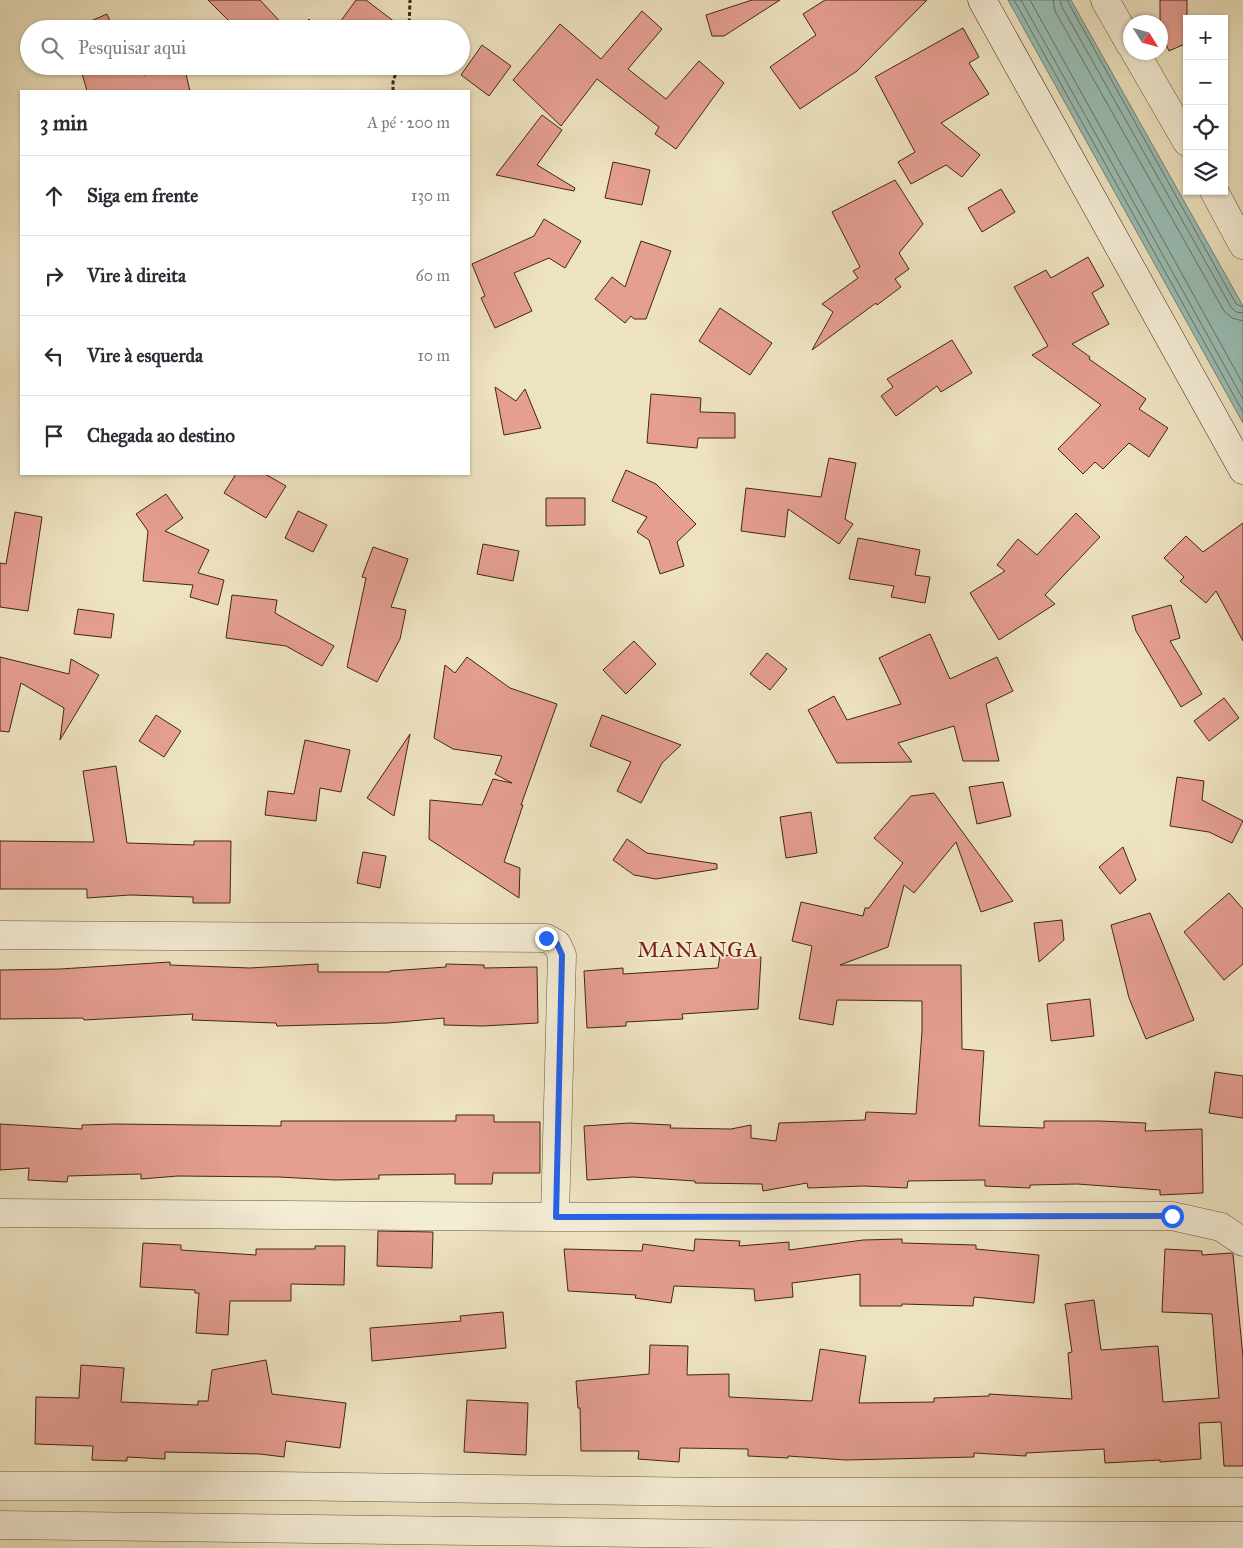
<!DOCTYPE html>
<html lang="pt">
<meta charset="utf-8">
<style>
:root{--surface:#fff;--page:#f2f2f3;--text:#2b2b33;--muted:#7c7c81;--line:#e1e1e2}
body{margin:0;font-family:"IM FELL Great Primer",serif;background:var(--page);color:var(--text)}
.controls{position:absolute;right:15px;top:15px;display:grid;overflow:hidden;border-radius:0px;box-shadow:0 1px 4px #0004}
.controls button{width:45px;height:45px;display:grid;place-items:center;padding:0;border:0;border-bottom:1px solid var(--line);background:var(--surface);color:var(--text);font:25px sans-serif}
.compass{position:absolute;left:1123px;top:15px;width:45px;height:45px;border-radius:50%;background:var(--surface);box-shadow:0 1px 4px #0004;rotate:127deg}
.stop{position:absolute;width:15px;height:15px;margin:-11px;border:4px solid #2563eb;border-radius:50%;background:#fff}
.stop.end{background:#2563eb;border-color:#fff;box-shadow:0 1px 5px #0008}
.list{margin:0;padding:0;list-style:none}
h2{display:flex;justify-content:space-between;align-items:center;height:65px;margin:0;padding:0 20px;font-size:21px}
h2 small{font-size:16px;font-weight:400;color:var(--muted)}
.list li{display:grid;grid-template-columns:32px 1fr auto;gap:15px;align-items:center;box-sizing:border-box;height:80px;padding:0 20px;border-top:1px solid var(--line)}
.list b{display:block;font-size:19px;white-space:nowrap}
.list em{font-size:16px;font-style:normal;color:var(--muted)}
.icon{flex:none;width:28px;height:28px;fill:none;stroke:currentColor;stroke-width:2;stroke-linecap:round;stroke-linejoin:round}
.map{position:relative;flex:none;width:1243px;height:1548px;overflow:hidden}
.search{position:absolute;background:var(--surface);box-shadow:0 1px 4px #0004;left:20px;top:20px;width:450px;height:55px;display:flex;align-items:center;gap:12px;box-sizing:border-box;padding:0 18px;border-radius:28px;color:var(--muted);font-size:19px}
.panel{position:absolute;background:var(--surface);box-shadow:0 1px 4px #0004;left:20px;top:90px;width:450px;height:385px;border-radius:0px}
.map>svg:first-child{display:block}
.water{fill:#99beb5;stroke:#768274}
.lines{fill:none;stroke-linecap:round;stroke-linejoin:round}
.shore{stroke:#6d7264;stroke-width:1}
.building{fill:#e59e92;stroke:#412712}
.street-casing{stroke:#6c563e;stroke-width:29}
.secondary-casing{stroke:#412712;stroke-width:29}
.path{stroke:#412712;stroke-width:3;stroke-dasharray:4 2.5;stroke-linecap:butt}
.street{stroke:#f4edd6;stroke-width:28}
.secondary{stroke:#f4edd6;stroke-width:28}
.route{stroke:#2563eb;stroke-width:6}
.labels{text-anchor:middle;stroke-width:4;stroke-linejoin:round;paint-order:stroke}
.neighbourhood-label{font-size:21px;letter-spacing:1px;fill:#7a1f14;stroke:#f4edd6}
</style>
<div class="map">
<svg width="1243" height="1548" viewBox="0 0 1243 1548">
<rect width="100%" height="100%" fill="#eee3c0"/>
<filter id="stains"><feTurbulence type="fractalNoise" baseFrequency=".004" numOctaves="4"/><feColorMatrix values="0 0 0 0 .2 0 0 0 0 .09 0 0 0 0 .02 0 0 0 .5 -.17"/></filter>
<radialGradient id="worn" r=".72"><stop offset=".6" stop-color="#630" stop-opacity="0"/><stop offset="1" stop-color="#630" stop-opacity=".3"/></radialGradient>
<!-- water -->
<path class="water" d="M 1008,0 L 1071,0 L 1243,306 L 1243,423 Z"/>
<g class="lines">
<!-- shore -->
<path class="shore" d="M 1014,0 L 1243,412
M 1021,0 L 1243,399
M 1030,0 L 1243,384
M 1053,0 L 1055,11 L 1224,311 L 1232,318 L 1243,321
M 1060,0 L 1062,7 L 1231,307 L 1236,312 L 1243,313
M 1067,0 L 1236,304 L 1243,307"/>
</g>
<!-- building -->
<path class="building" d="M 208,0 L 260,0 L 287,29 L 237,29 Z
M 356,0 L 366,0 L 404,29 L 335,29 Z
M 752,0 L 780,0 L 724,36 L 712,36 L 706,15 Z
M 825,0 L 927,0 L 857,71 L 800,109 L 770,67 L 816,35 L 803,14 Z
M 1160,0 L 1187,0 L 1187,43 L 1169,51 L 1160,32 Z
M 642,11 L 662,29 L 628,69 L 666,99 L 699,61 L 724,83 L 676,149 L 655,134 L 659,127 L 597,79 L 561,126 L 513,80 L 560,24 L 601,59 Z
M 107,14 L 113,29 L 78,29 L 77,27 Z
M 309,19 L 315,29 L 300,29 Z
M 963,28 L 979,57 L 969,63 L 989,94 L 941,123 L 980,155 L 962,177 L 946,165 L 911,184 L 898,162 L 915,152 L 875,77 Z
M 482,45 L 511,66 L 489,96 L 461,75 Z
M 80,66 L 141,66 L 144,75 L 184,66 L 190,91 L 87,91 Z
M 542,115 L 562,130 L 537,165 L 575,188 L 574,191 L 496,175 Z
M 613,162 L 650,170 L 642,205 L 605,198 Z
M 895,180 L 923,224 L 899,253 L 909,269 L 895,279 L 901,287 L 877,305 L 876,303 L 812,350 L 833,312 L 822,304 L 858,278 L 853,271 L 860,267 L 832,212 Z
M 1001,189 L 1015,212 L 982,232 L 968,208 Z
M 544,219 L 581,241 L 565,268 L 549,258 L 514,273 L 532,311 L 495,328 L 481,298 L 485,296 L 472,264 L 534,236 Z
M 641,241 L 671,251 L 646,319 L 634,319 L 631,316 L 625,323 L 595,299 L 612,277 L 625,287 Z
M 1088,257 L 1104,286 L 1092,293 L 1109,324 L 1072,344 L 1090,357 L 1089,359 L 1146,399 L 1139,409 L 1168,428 L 1149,457 L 1129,443 L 1103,469 L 1095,462 L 1083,474 L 1058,449 L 1101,405 L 1032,355 L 1048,346 L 1014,287 L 1046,270 L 1051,278 Z
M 720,308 L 772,343 L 750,375 L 699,341 Z
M 952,340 L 972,373 L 941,392 L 937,386 L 896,416 L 881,396 L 893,387 L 887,379 Z
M 495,387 L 516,401 L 525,389 L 541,428 L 504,435 Z
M 651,394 L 701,398 L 700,412 L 735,413 L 735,438 L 698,438 L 697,448 L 647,443 Z
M 829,458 L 856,463 L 845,519 L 853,524 L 839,544 L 788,509 L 785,537 L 741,531 L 746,488 L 821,497 Z
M 626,470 L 656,484 L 696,524 L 677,542 L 684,566 L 660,574 L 649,540 L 637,532 L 647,517 L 612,501 Z
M 236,474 L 265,474 L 286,486 L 266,518 L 224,493 Z
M 166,494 L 183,518 L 165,531 L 209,550 L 198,573 L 224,580 L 218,605 L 190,597 L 193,585 L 143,581 L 148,531 L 136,514 Z
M 546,498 L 585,498 L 585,525 L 546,526 Z
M 298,511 L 327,525 L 313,552 L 285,538 Z
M 15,512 L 42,517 L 28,611 L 0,607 L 0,563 L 6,564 Z
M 1076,513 L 1100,537 L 1045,595 L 1055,604 L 999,640 L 970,593 L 1005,571 L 997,565 L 1018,539 L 1037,555 Z
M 1243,523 L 1243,641 L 1216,591 L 1206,603 L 1180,581 L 1184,577 L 1164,558 L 1186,536 L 1203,552 Z
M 858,538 L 920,550 L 915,575 L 930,577 L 925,603 L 891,597 L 894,586 L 849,579 Z
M 483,544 L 519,551 L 513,581 L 477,574 Z
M 373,547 L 408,559 L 391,607 L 406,610 L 400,639 L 377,682 L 347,667 L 366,578 L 362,577 Z
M 232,595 L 277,600 L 275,613 L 334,646 L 322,666 L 286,646 L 226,638 Z
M 1171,605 L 1180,638 L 1170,641 L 1202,694 L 1181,707 L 1136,631 L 1132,616 Z
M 78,609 L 114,614 L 111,638 L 74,634 Z
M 930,634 L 950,679 L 997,657 L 1013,691 L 986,704 L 999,761 L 963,761 L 954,726 L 898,743 L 912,762 L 837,763 L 808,710 L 834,696 L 847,720 L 901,704 L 879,658 Z
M 634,641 L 656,664 L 626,694 L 603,670 Z
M 767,653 L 787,669 L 770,690 L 750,674 Z
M 0,657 L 69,674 L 71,659 L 99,675 L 60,740 L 64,708 L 21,683 L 9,732 L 0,731 Z
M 467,657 L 510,688 L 557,704 L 521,805 L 523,805 L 504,862 L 520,868 L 519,898 L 429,839 L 430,800 L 482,805 L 493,779 L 512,783 L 495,774 L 502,756 L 453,749 L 434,738 L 445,665 L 455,673 Z
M 1224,698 L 1239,718 L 1209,741 L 1194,721 Z
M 156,715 L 181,731 L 164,757 L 139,741 Z
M 602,715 L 681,745 L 662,763 L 641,803 L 617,791 L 631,762 L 590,746 Z
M 410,734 L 394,816 L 367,798 Z
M 305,740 L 350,750 L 341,792 L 320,788 L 316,821 L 265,815 L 268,791 L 294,794 Z
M 116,766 L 127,843 L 194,845 L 194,841 L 231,841 L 230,903 L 193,903 L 193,897 L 130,895 L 87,898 L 87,889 L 0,889 L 0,841 L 94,842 L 83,771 Z
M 1177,777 L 1204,781 L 1202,800 L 1243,821 L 1232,843 L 1209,832 L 1170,826 Z
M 1003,782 L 1011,816 L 977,824 L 969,787 Z
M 934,793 L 1013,901 L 981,912 L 956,842 L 914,893 L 904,885 L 888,947 L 840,965 L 961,965 L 962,1049 L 984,1051 L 979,1126 L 1044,1128 L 1044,1121 L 1100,1121 L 1146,1123 L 1145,1131 L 1202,1129 L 1203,1193 L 1160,1195 L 1160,1190 L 1077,1184 L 1030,1185 L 1030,1188 L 985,1186 L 985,1180 L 908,1181 L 907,1188 L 864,1186 L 808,1188 L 807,1183 L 763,1191 L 762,1184 L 695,1183 L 695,1181 L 633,1177 L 587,1180 L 584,1126 L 629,1123 L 671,1125 L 670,1128 L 731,1129 L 751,1125 L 751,1138 L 776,1141 L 779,1123 L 865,1120 L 866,1112 L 916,1114 L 922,1031 L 922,1001 L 837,1000 L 833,1025 L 799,1019 L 812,946 L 792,941 L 801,902 L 863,916 L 865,908 L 869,908 L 903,863 L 874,838 L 911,796 Z
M 811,812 L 817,853 L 786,858 L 780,817 Z
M 627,839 L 647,853 L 717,864 L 717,869 L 656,879 L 634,875 L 613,860 Z
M 1123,847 L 1136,880 L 1120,894 L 1099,867 Z
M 363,852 L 386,856 L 380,888 L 357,883 Z
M 1229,893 L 1243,909 L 1243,964 L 1224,980 L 1184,932 Z
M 1150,913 L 1194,1020 L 1146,1039 L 1129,998 L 1111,925 Z
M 1062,920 L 1064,940 L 1039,962 L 1034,923 Z
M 720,955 L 761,957 L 758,1009 L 682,1014 L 683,1019 L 626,1022 L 626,1026 L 587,1028 L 584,971 L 623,968 L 623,974 L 718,968 Z
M 170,962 L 170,965 L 250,968 L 318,964 L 318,972 L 390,972 L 390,971 L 446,967 L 446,964 L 484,965 L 484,968 L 537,967 L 538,1023 L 483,1026 L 444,1025 L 444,1018 L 388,1023 L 277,1026 L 276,1023 L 192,1020 L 193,1014 L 84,1020 L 83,1018 L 0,1019 L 0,970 L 60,969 Z
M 1090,999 L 1094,1036 L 1051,1041 L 1047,1004 Z
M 1215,1072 L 1243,1076 L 1243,1118 L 1209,1113 Z
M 456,1115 L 494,1115 L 494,1122 L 540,1122 L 540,1173 L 493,1173 L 492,1184 L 455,1184 L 455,1174 L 379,1175 L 379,1179 L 335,1180 L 279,1177 L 178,1176 L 141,1179 L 141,1174 L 68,1176 L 67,1182 L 28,1180 L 29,1168 L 0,1170 L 0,1124 L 82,1129 L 82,1125 L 115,1124 L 281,1126 L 281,1121 L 456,1121 Z
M 378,1231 L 433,1232 L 432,1268 L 377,1266 Z
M 695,1239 L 740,1241 L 739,1246 L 789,1242 L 789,1250 L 863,1240 L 902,1239 L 902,1243 L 976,1245 L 976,1249 L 1039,1255 L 1034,1303 L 974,1297 L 973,1306 L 902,1304 L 902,1306 L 860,1306 L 860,1274 L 792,1283 L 793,1297 L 755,1301 L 754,1289 L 674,1286 L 671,1303 L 635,1298 L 636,1295 L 568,1291 L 564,1249 L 642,1251 L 643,1244 L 694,1251 Z
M 143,1243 L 181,1245 L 181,1250 L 256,1255 L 256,1249 L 315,1249 L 315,1246 L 345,1246 L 344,1285 L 291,1284 L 291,1301 L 230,1301 L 228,1335 L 196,1333 L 199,1293 L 195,1293 L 195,1290 L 140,1287 Z
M 1165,1249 L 1202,1251 L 1202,1255 L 1231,1253 L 1233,1254 L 1243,1357 L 1243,1466 L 1224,1466 L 1221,1422 L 1199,1423 L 1201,1459 L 1160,1462 L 1160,1460 L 1105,1463 L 1104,1449 L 1026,1453 L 1026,1456 L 974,1453 L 974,1457 L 846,1460 L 788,1456 L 788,1458 L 748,1456 L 748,1449 L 680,1448 L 679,1462 L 638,1459 L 639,1451 L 581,1451 L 580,1408 L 578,1408 L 576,1381 L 649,1374 L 650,1345 L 688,1346 L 687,1375 L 729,1374 L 729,1397 L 812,1401 L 820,1349 L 866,1356 L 859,1403 L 934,1402 L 934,1398 L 989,1396 L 989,1394 L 1072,1399 L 1068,1353 L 1072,1352 L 1065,1304 L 1094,1300 L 1101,1350 L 1158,1346 L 1163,1402 L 1219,1398 L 1212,1314 L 1162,1312 Z
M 503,1312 L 506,1348 L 372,1361 L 370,1328 L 461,1321 L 460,1316 Z
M 266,1360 L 272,1394 L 346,1403 L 340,1448 L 286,1441 L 284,1457 L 260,1454 L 165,1452 L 165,1459 L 127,1457 L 127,1461 L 92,1460 L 93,1446 L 35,1444 L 36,1397 L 79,1398 L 81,1365 L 124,1368 L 121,1402 L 198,1405 L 198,1401 L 208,1401 L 212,1370 Z
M 467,1400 L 528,1403 L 526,1455 L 464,1452 Z"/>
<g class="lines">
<defs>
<path id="street" d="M 1105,0 L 1130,44
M 1135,52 L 1187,142
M 1214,191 L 1243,245
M 0,935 L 546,938 L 557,944 L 562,955 L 555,1217
M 0,1213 L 555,1217 L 1172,1216 L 1221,1227 L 1243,1242
M 0,1486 L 276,1486 L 715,1492 L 1243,1492
M 0,1525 L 719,1534 L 1243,1536"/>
<path id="secondary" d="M 982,0 L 1243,470"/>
</defs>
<!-- street casing -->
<use href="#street" class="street-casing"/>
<!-- secondary casing -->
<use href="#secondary" class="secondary-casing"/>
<!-- path -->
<path class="path" d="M 409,29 L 410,0
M 393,91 L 393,82 L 398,66"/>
<!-- street -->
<use href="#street" class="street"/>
<!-- secondary -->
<use href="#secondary" class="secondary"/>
</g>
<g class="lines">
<!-- route -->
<path class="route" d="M 546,938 L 557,944 L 562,955 L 556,1217 L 1172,1216"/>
</g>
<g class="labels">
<!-- neighbourhood labels -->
<g class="neighbourhood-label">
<text x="698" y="957">MANANGA</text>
</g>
</g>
<rect width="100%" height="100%" filter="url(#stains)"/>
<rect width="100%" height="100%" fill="url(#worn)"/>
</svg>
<div class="controls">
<button>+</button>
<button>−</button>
<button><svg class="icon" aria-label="locate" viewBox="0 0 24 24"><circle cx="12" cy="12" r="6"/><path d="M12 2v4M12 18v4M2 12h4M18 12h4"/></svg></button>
<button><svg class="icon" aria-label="layers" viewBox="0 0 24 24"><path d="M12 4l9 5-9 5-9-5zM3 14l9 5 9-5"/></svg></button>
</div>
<svg class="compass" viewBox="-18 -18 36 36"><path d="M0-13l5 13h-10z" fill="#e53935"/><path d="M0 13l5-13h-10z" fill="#7c7c81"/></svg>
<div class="stop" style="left:1172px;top:1216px"></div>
<div class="stop end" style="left:546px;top:938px"></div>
<div class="search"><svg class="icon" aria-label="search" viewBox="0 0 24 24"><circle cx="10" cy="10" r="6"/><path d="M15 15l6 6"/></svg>Pesquisar aqui</div>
<section class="panel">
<h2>3 min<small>A pé · 200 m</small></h2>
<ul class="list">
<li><svg class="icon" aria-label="ahead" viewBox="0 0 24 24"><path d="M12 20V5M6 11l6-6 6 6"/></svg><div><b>Siga em frente</b></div><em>130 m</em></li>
<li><svg class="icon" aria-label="right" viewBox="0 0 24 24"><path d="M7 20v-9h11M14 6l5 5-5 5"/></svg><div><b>Vire à direita</b></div><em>60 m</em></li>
<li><svg class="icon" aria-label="left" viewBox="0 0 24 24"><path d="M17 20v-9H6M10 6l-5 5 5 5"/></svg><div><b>Vire à esquerda</b></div><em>10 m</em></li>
<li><svg class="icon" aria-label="arrive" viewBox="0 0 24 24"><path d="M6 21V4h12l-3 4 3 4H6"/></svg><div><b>Chegada ao destino</b></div></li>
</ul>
</section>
</div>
